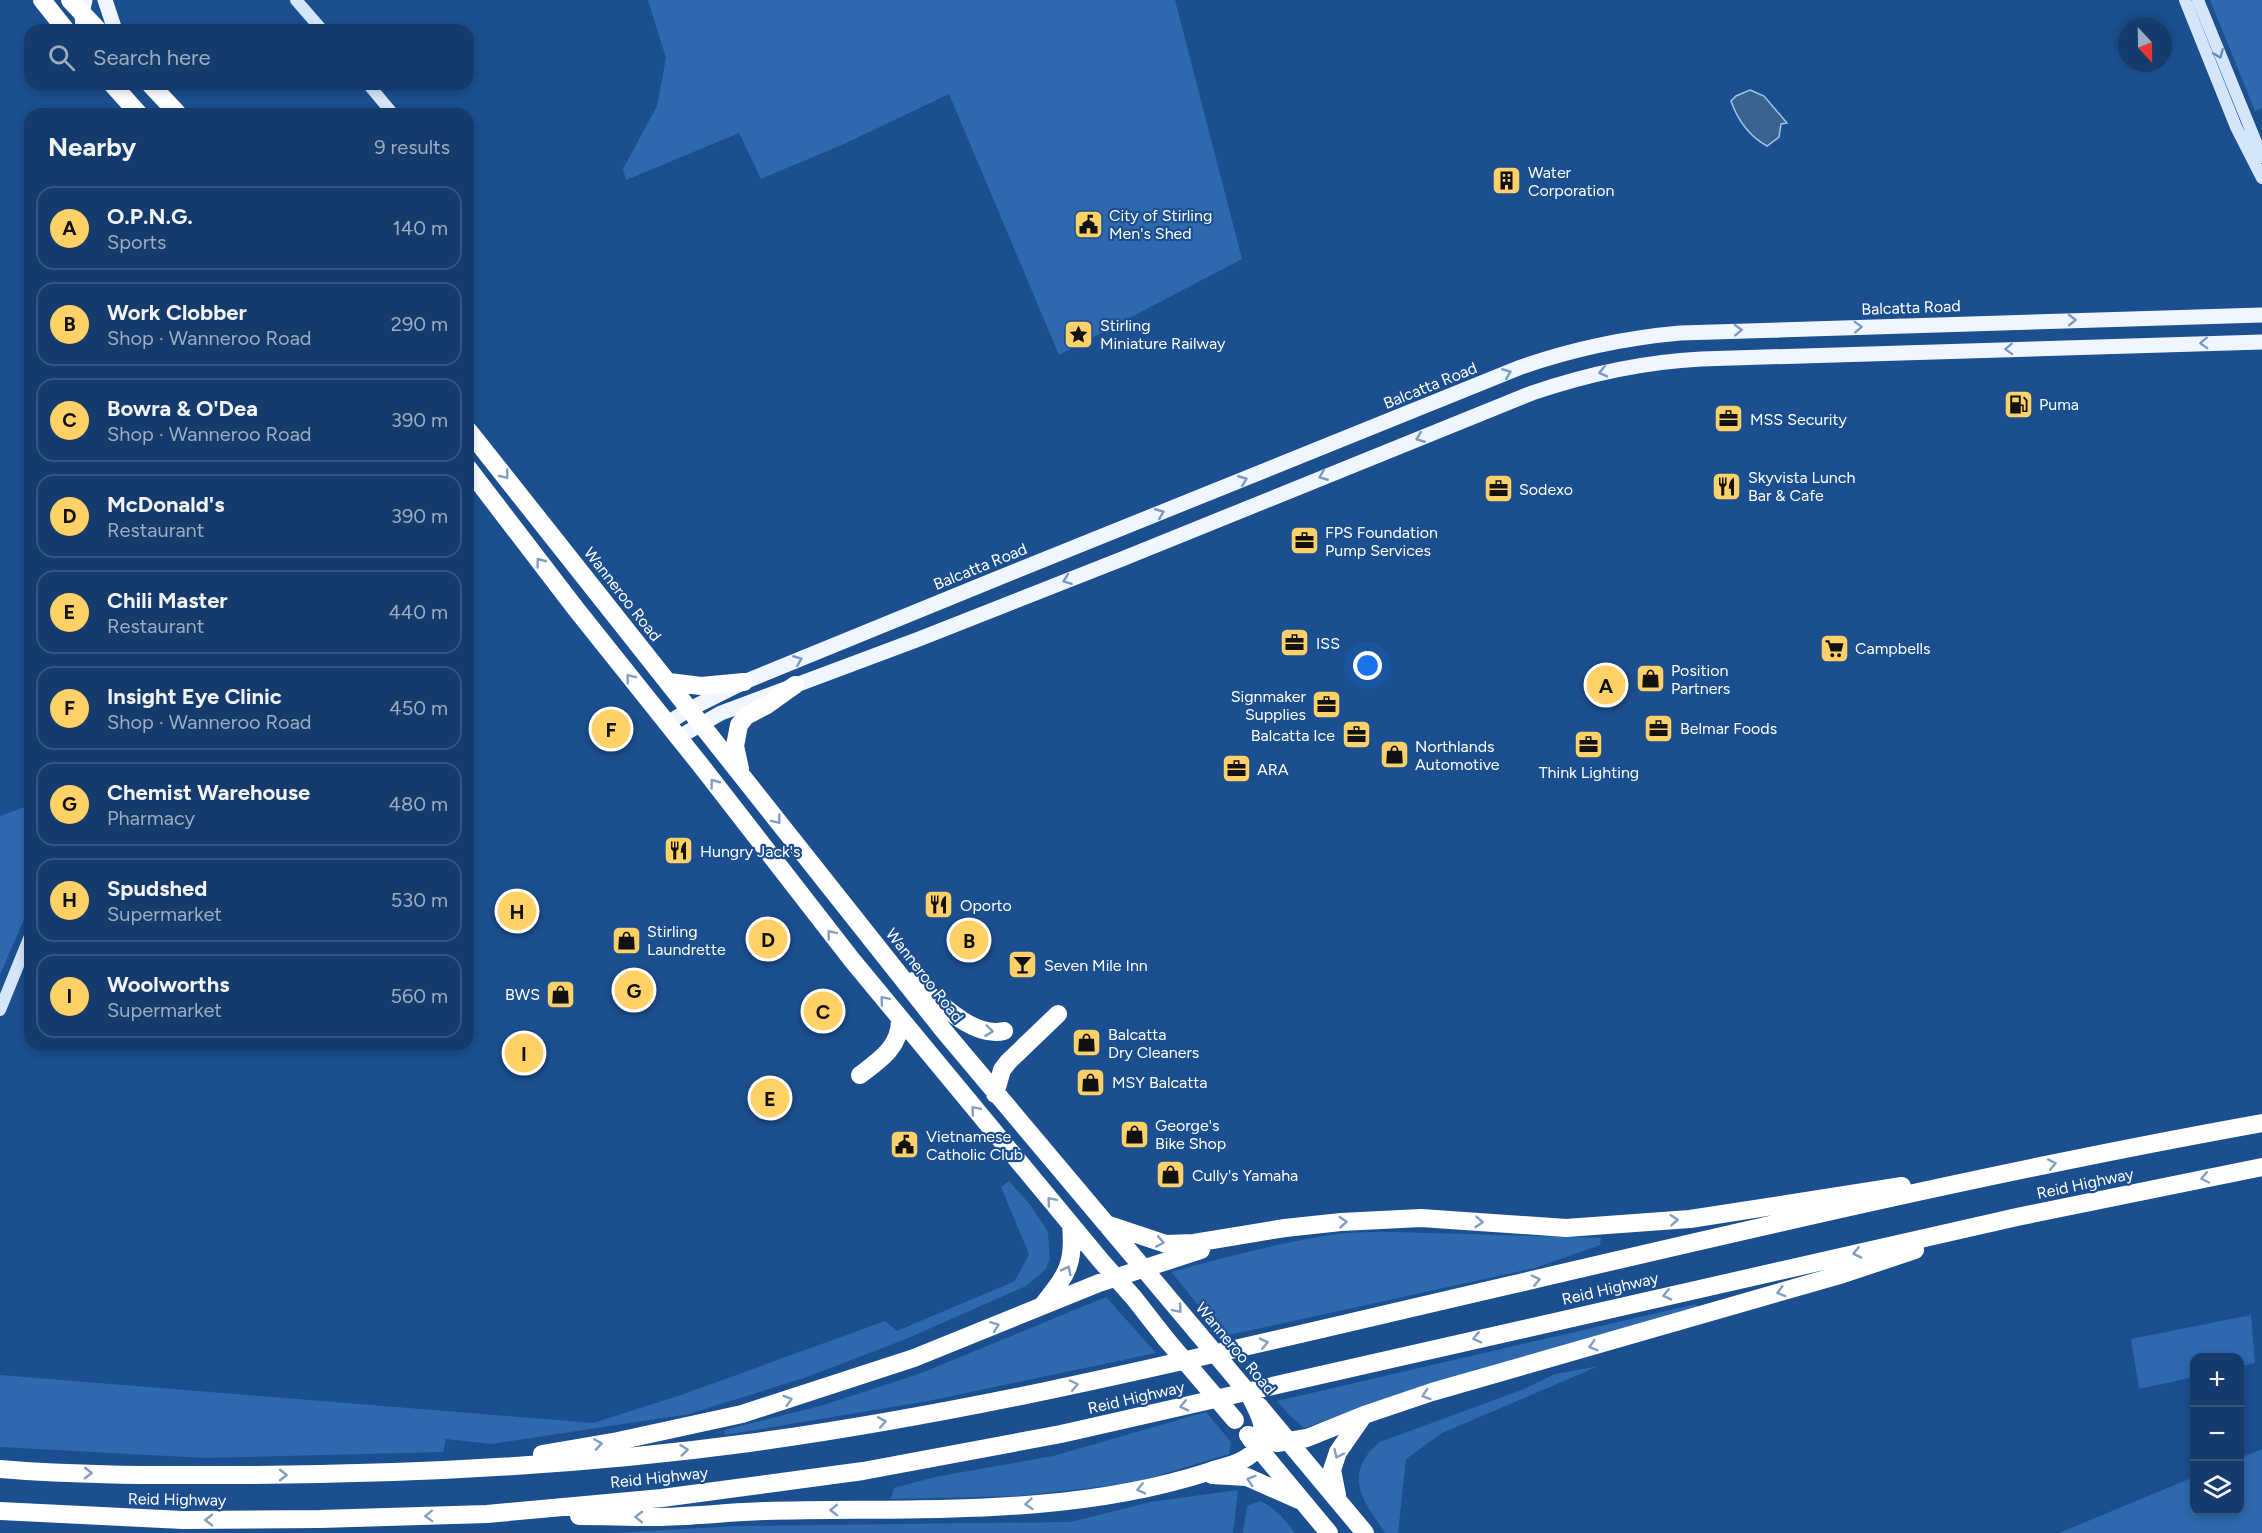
<!DOCTYPE html>
<meta charset="utf-8">
<style>
:root{--surface:#143b6b;--page:#1d4271;--text:#f1f3f6;--muted:#9dadc1;--line:#33557e;--accent:#ffd166}
body{margin:0;font-family:Figtree,sans-serif;background:var(--page);color:var(--text)}
.controls{position:absolute;right:18px;bottom:18px;display:grid;overflow:hidden;border-radius:12px;box-shadow:0 3px 9px #0003}
.controls button{width:54px;height:54px;display:grid;place-items:center;padding:0;border:0;border-bottom:2px solid var(--line);background:var(--surface);color:var(--text);font:30px sans-serif}
.compass{position:absolute;left:2118px;top:18px;width:54px;height:54px;border-radius:50%;background:var(--surface);box-shadow:0 3px 9px #0003;rotate:158deg}
.you{position:absolute;left:1368px;top:666px;width:21px;height:21px;margin:-15px;border:4px solid #fff;border-radius:50%;background:#1a73e8;box-shadow:0 0 0 9px #1a73e833}
.badge{display:grid;place-items:center;width:39px;height:39px;border-radius:50%;background:var(--accent);color:#111;font-size:20px;font-weight:700}
.pin{position:absolute;translate:-50% -50%;border:3px solid #fff;box-shadow:0 2px 6px #0006}
.list{margin:0;padding:0;list-style:none}
h2{display:flex;justify-content:space-between;align-items:center;height:78px;margin:0;padding:0 24px;font-size:26px}
h2 small{font-size:20px;font-weight:400;color:var(--muted)}
.list li{display:grid;grid-template-columns:39px 1fr auto;gap:18px;align-items:center;box-sizing:border-box;height:84px;margin:0 12px 12px;padding:0 12px;border:2px solid var(--line);border-radius:18px}
.list b{display:block;font-size:22px;white-space:nowrap}
.list p{margin:0;font-size:20px;white-space:nowrap;color:var(--muted)}
.list em{font-size:20px;font-style:normal;color:var(--muted)}
.icon{flex:none;width:33px;height:33px;fill:none;stroke:currentColor;stroke-width:2;stroke-linecap:round;stroke-linejoin:round}
.map{position:relative;flex:none;width:2262px;height:1533px;overflow:hidden}
.search{position:absolute;background:var(--surface);box-shadow:0 3px 9px #0003;left:24px;top:24px;width:450px;height:66px;display:flex;align-items:center;gap:15px;box-sizing:border-box;padding:0 21px;border-radius:18px;color:var(--muted);font-size:22px}
.panel{position:absolute;background:var(--surface);box-shadow:0 3px 9px #0003;left:24px;top:108px;width:450px;height:942px;border-radius:18px}
.map>svg:first-child{display:block}
.green{fill:#2e69ad}
.water{fill:#3c6290;stroke:#9cc4f0;stroke-width:1.5}
.lines{fill:none;stroke-linecap:round;stroke-linejoin:round}
.secondary{stroke:#d6e6fa;stroke-width:12}
.primary{stroke:#f0f6ff;stroke-width:15}
.highway{stroke:#fff;stroke-width:18}
.highway-bridge{stroke:#fff;stroke-width:18}
.oneway{stroke:#668bba}
.oneway2{stroke:#7b9ac1}
.oneway3{stroke:#829ec1}
.labels{text-anchor:middle;stroke-width:4.5;stroke-linejoin:round;paint-order:stroke}
.poi-label{font-size:16px;fill:#fff;stroke:#1b4f8f;text-anchor:start}
.street-label{font-size:16px;fill:#fff;stroke:#1b4f8f}
</style>
<div class="map">
<svg width="2262" height="1533" viewBox="0 0 2262 1533">
<rect width="100%" height="100%" fill="#1b4f8f"/>
<!-- green -->
<path class="green" d="M 648,0 L 1175,0 L 1242,259 L 1059,355 L 949,94 L 844,144 L 761,179 L 739,133 L 626,180 L 623,169 L 657,106 L 666,58 Z
M 2210,0 L 2262,0 L 2262,108 L 2255,111 Z
M 30,805 L 30,905 L 0,975 L 0,816 Z
M 1009,1181 L 1031,1206 L 1048,1232 L 1050,1259 L 1046,1269 L 1026,1286 L 906,1339 L 807,1377 L 689,1414 L 491,1444 L 446,1439 L 443,1452 L 205,1458 L 0,1447 L 0,1375 L 593,1423 L 681,1395 L 885,1321 L 897,1331 L 1015,1281 L 1029,1254 L 1001,1187 Z
M 1394,1232 L 1601,1238 L 1600,1245 L 1535,1268 L 1224,1336 L 1171,1272 C 1226,1257 1281,1242 1338,1234 C 1356,1232 1375,1232 1394,1232 Z
M 1106,1297 L 1156,1353 L 928,1401 L 725,1435 L 724,1430 L 820,1406 L 919,1374 Z
M 1696,1304 L 1699,1309 L 1347,1413 L 1304,1428 L 1288,1414 L 1277,1401 Z
M 2251,1315 L 2255,1363 L 2240,1366 L 2240,1358 L 2194,1358 L 2194,1377 L 2139,1389 L 2131,1339 Z
M 1599,1366 L 1442,1433 L 1406,1459 L 1398,1533 L 1386,1533 C 1362,1502 1342,1473 1380,1442 L 1524,1389 L 1555,1374 Z
M 1206,1412 L 1231,1442 L 1229,1454 L 1134,1483 L 1018,1496 L 891,1499 L 894,1488 L 935,1477 L 1053,1456 Z
M 2262,1449 L 2262,1533 L 2059,1533 L 2194,1477 L 2194,1510 L 2240,1510 L 2240,1458 Z
M 1238,1490 L 1233,1533 L 613,1533 L 737,1526 L 1070,1522 L 1150,1502 Z
M 1260,1501 C 1276,1508 1284,1519 1295,1533 L 1243,1533 L 1247,1506 Z"/>
<!-- water -->
<path class="water" d="M 1750,90 L 1764,96 L 1787,123 L 1781,124 L 1779,137 L 1767,146 C 1749,136 1738,121 1731,101 L 1736,96 Z"/>
<g class="lines">
<!-- secondary -->
<path class="secondary" d="M 296,0 L 322,30
M 2185,0 L 2236,127 L 2262,178
M 2198,0 L 2262,157
M 368,84 L 393,114
M 0,1010 L 30,936"/>
<!-- primary -->
<path class="primary" d="M 105,0 L 115,30
M 83,30 L 82,13 L 85,0
M 666,724 L 690,709 L 744,682 L 996,579 L 1521,367 C 1573,349 1625,338 1680,333 L 2262,315
M 677,738 L 721,713 L 919,639 L 1122,559 L 1532,393 C 1588,374 1642,362 1701,359 L 2262,342"/>
<!-- highway -->
<path class="highway" d="M 42,0 L 66,30
M 70,0 L 98,30
M 112,84 L 139,114
M 150,84 L 178,114
M 468,430 L 944,1031 L 1197,1332
M 468,468 L 576,609 L 699,763 L 852,960 L 1102,1262 L 1134,1298 L 1166,1339
M 669,682 L 701,686 L 744,682
M 740,769 L 735,746 L 739,725 L 746,716 L 767,705 L 795,685
M 913,981 C 937,999 972,1039 1004,1031
M 860,1075 C 880,1060 900,1047 900,1020
M 995,1094 L 1002,1070 L 1008,1062 L 1058,1014
M 1106,1224 L 1166,1244 L 1194,1243 L 1285,1228 L 1341,1222 L 1421,1218 L 1566,1228 L 1690,1219 L 1902,1186
M 1042,1306 C 1066,1275 1075,1266 1071,1225
M 1259,1406 L 1365,1533
M 1248,1435 L 1277,1443 L 1307,1438 L 1364,1415 L 1432,1392 L 1843,1274 L 1915,1250
M 1250,1438 L 1329,1533
M 542,1454 L 618,1441 L 742,1414 L 914,1358 L 1099,1283 L 1201,1250
M 0,1469 C 84,1476 169,1475 254,1475 C 419,1474 585,1465 749,1443 C 963,1414 1172,1364 1382,1315 C 1675,1247 1967,1176 2262,1123
M 1212,1475 L 1247,1477 L 1299,1500
M 1337,1495 L 1332,1470 L 1338,1452 L 1363,1416
M 0,1511 L 183,1520 L 320,1519 L 487,1514 L 662,1498 L 863,1471 L 1061,1434 L 2017,1217 L 2262,1167
M 579,1516 C 603,1516 628,1517 652,1517 C 690,1517 728,1512 766,1511 C 913,1507 1065,1518 1208,1472 C 1225,1466 1249,1463 1259,1445 C 1269,1428 1257,1410 1249,1394"/>
<!-- highway-bridge -->
<path class="highway-bridge" d="M 1197,1332 L 1249,1394
M 1166,1339 L 1235,1420"/>
</g>
<!-- one-way arrows -->
<defs><path id="oneway-chevron" d="M-2-3.5L2.5 0L-2 3.5" fill="none" stroke-width="1.6" stroke-linecap="round" stroke-linejoin="round" transform="scale(1.5)"/></defs>
<use class="oneway" href="#oneway-chevron" transform="translate(2219 54) rotate(68)"/>
<g class="oneway2">
<use href="#oneway-chevron" transform="translate(2072 320) rotate(-1)"/>
<use href="#oneway-chevron" transform="translate(1858 327) rotate(-2)"/>
<use href="#oneway-chevron" transform="translate(1738 330) rotate(-2)"/>
<use href="#oneway-chevron" transform="translate(2204 343) rotate(178)"/>
<use href="#oneway-chevron" transform="translate(2009 349) rotate(178)"/>
<use href="#oneway-chevron" transform="translate(1603 372) rotate(167)"/>
<use href="#oneway-chevron" transform="translate(1507 373) rotate(-22)"/>
<use href="#oneway-chevron" transform="translate(1420 438) rotate(158)"/>
<use href="#oneway-chevron" transform="translate(1323 476) rotate(158)"/>
<use href="#oneway-chevron" transform="translate(1243 480) rotate(-22)"/>
<use href="#oneway-chevron" transform="translate(1160 513) rotate(-22)"/>
<use href="#oneway-chevron" transform="translate(1067 580) rotate(159)"/>
<use href="#oneway-chevron" transform="translate(798 660) rotate(-22)"/>
</g>
<g class="oneway3">
<use href="#oneway-chevron" transform="translate(505 475) rotate(52)"/>
<use href="#oneway-chevron" transform="translate(540 562) rotate(-127)"/>
<use href="#oneway-chevron" transform="translate(630 678) rotate(-128)"/>
<use href="#oneway-chevron" transform="translate(714 783) rotate(-127)"/>
<use href="#oneway-chevron" transform="translate(777 820) rotate(52)"/>
<use href="#oneway-chevron" transform="translate(831 934) rotate(-128)"/>
<use href="#oneway-chevron" transform="translate(884 1000) rotate(-130)"/>
<use href="#oneway-chevron" transform="translate(989 1031) rotate(7)"/>
<use href="#oneway-chevron" transform="translate(975 1110) rotate(-130)"/>
<use href="#oneway-chevron" transform="translate(2052 1164) rotate(-11)"/>
<use href="#oneway-chevron" transform="translate(2205 1178) rotate(168)"/>
<use href="#oneway-chevron" transform="translate(1051 1201) rotate(-130)"/>
<use href="#oneway-chevron" transform="translate(1674 1220) rotate(-4)"/>
<use href="#oneway-chevron" transform="translate(1343 1222) rotate(-4)"/>
<use href="#oneway-chevron" transform="translate(1479 1222) rotate(4)"/>
<use href="#oneway-chevron" transform="translate(1160 1242) rotate(11)"/>
<use href="#oneway-chevron" transform="translate(1857 1253) rotate(167)"/>
<use href="#oneway-chevron" transform="translate(1067 1270) rotate(-64)"/>
<use href="#oneway-chevron" transform="translate(1536 1280) rotate(-13)"/>
<use href="#oneway-chevron" transform="translate(1781 1292) rotate(164)"/>
<use href="#oneway-chevron" transform="translate(1667 1295) rotate(167)"/>
<use href="#oneway-chevron" transform="translate(1178 1309) rotate(50)"/>
<use href="#oneway-chevron" transform="translate(995 1326) rotate(-21)"/>
<use href="#oneway-chevron" transform="translate(1477 1338) rotate(167)"/>
<use href="#oneway-chevron" transform="translate(1264 1343) rotate(-13)"/>
<use href="#oneway-chevron" transform="translate(1593 1346) rotate(164)"/>
<use href="#oneway-chevron" transform="translate(1074 1385) rotate(-12)"/>
<use href="#oneway-chevron" transform="translate(1426 1395) rotate(162)"/>
<use href="#oneway-chevron" transform="translate(788 1400) rotate(-17)"/>
<use href="#oneway-chevron" transform="translate(1184 1406) rotate(167)"/>
<use href="#oneway-chevron" transform="translate(882 1422) rotate(-10)"/>
<use href="#oneway-chevron" transform="translate(598 1444) rotate(-9)"/>
<use href="#oneway-chevron" transform="translate(684 1450) rotate(-7)"/>
<use href="#oneway-chevron" transform="translate(1338 1454) rotate(115)"/>
<use href="#oneway-chevron" transform="translate(88 1473) rotate(1)"/>
<use href="#oneway-chevron" transform="translate(283 1475)"/>
<use href="#oneway-chevron" transform="translate(1251 1480) rotate(-162)"/>
<use href="#oneway-chevron" transform="translate(1141 1489) rotate(167)"/>
<use href="#oneway-chevron" transform="translate(1029 1504) rotate(175)"/>
<use href="#oneway-chevron" transform="translate(834 1510) rotate(179)"/>
<use href="#oneway-chevron" transform="translate(429 1516) rotate(178)"/>
<use href="#oneway-chevron" transform="translate(639 1517) rotate(-179)"/>
<use href="#oneway-chevron" transform="translate(209 1520) rotate(-180)"/>
</g>
<!-- icons -->
<defs>
<symbol id="building-square" viewBox="-11 -11 22 22"><rect x="-9" y="-9" width="18" height="18" rx="4" fill="#ffd166" stroke="#1b4f8f"/><path d="M-4-6H4V6H1V3H-1V6H-4ZM-2.5-4.3h1.7v1.8h-1.7ZM.8-4.3h1.7v1.8H.8ZM-2.5-1h1.7V.8h-1.7ZM.8-1h1.7V.8H.8Z" fill="#111"/></symbol>
<symbol id="civic-square" viewBox="-11 -11 22 22"><rect x="-9" y="-9" width="18" height="18" rx="4" fill="#ffd166" stroke="#1b4f8f"/><path d="M-.6-6.5H3V-4.5H.6V-3L4-1V1h2V6H-6V1h2V-1L-.6-3ZM-1.2 2.5V6h2.4V2.5Z" fill="#111"/></symbol>
<symbol id="sight-square" viewBox="-11 -11 22 22"><rect x="-9" y="-9" width="18" height="18" rx="4" fill="#ffd166" stroke="#1b4f8f"/><path d="M0-6L1.8-2.2L6-1.7L2.9 1.2L3.7 5.4L0 3.3L-3.7 5.4L-2.9 1.2L-6-1.7L-1.8-2.2Z" fill="#111"/></symbol>
<symbol id="fuel-square" viewBox="-11 -11 22 22"><rect x="-9" y="-9" width="18" height="18" rx="4" fill="#ffd166" stroke="#1b4f8f"/><path d="M-5.5-6h7V0h2V4h1.3V-2.5L3-4.5l.8-.8L6-3V5H2.5V1h-1V6h-7ZM-4.2-4.7v3.2H.2V-4.7Z" fill="#111"/></symbol>
<symbol id="office-square" viewBox="-11 -11 22 22"><rect x="-9" y="-9" width="18" height="18" rx="4" fill="#ffd166" stroke="#1b4f8f"/><path d="M-6-3h4V-5.5h4V-3h4V5H-6ZM-1-4.5V-3h2v-1.5ZM-6 0V1H6V0Z" fill="#111"/></symbol>
<symbol id="restaurant-square" viewBox="-11 -11 22 22"><rect x="-9" y="-9" width="18" height="18" rx="4" fill="#ffd166" stroke="#1b4f8f"/><path d="M-5-6h1v4h1v-4h1v4h1v-4h1v5L-1.5 .5V6h-2V.5L-5-1ZM5-6V6H3V1.5H1.5Q1.5-4 5-6Z" fill="#111"/></symbol>
<symbol id="supermarket-square" viewBox="-11 -11 22 22"><rect x="-9" y="-9" width="18" height="18" rx="4" fill="#ffd166" stroke="#1b4f8f"/><path d="M-6-5.5h2.5l.6 2H6L4.5 2H-2.5L-4.4-4H-6ZM-1.5 3.2a1.3 1.3 0 1 0 .1 0ZM3 3.2a1.3 1.3 0 1 0 .1 0Z" fill="#111"/></symbol>
<symbol id="shop-square" viewBox="-11 -11 22 22"><rect x="-9" y="-9" width="18" height="18" rx="4" fill="#ffd166" stroke="#1b4f8f"/><path d="M-5-2.5h2.3a2.7 3.5 0 0 1 5.4 0H5L5.5 6h-11ZM-1.5-2.5h3a1.5 2.3 0 0 0-3 0Z" fill="#111"/></symbol>
<symbol id="bar-square" viewBox="-11 -11 22 22"><rect x="-9" y="-9" width="18" height="18" rx="4" fill="#ffd166" stroke="#1b4f8f"/><path d="M-6-5H6L.8 .8V4.5H3.5V6h-7V4.5H-.8V.8Z" fill="#111"/></symbol>
</defs>
<g fill-rule="evenodd">
<use href="#building-square" x="1490" y="164" width="33" height="33"/>
<use href="#civic-square" x="1072" y="208" width="33" height="33"/>
<use href="#sight-square" x="1062" y="318" width="33" height="33"/>
<use href="#fuel-square" x="2002" y="388" width="33" height="33"/>
<use href="#office-square" x="1712" y="402" width="33" height="33"/>
<use href="#restaurant-square" x="1710" y="470" width="33" height="33"/>
<use href="#office-square" x="1482" y="472" width="33" height="33"/>
<use href="#office-square" x="1288" y="524" width="33" height="33"/>
<use href="#office-square" x="1278" y="626" width="33" height="33"/>
<use href="#supermarket-square" x="1818" y="632" width="33" height="33"/>
<use href="#shop-square" x="1634" y="662" width="33" height="33"/>
<use href="#office-square" x="1310" y="688" width="33" height="33"/>
<use href="#office-square" x="1642" y="712" width="33" height="33"/>
<use href="#office-square" x="1340" y="718" width="33" height="33"/>
<use href="#office-square" x="1572" y="728" width="33" height="33"/>
<use href="#shop-square" x="1378" y="738" width="33" height="33"/>
<use href="#office-square" x="1220" y="752" width="33" height="33"/>
<use href="#restaurant-square" x="662" y="834" width="33" height="33"/>
<use href="#restaurant-square" x="922" y="888" width="33" height="33"/>
<use href="#shop-square" x="610" y="924" width="33" height="33"/>
<use href="#bar-square" x="1006" y="948" width="33" height="33"/>
<use href="#shop-square" x="544" y="978" width="33" height="33"/>
<use href="#shop-square" x="1070" y="1026" width="33" height="33"/>
<use href="#shop-square" x="1074" y="1066" width="33" height="33"/>
<use href="#shop-square" x="1118" y="1118" width="33" height="33"/>
<use href="#civic-square" x="888" y="1128" width="33" height="33"/>
<use href="#shop-square" x="1154" y="1158" width="33" height="33"/>
</g>
<g class="labels">
<!-- poi labels -->
<g class="poi-label">
<text x="1528" y="178">Water<tspan x="1528" dy="18">Corporation</tspan></text>
<text x="1109" y="221">City of Stirling<tspan x="1109" dy="18">Men's Shed</tspan></text>
<text x="1100" y="331">Stirling<tspan x="1100" dy="18">Miniature Railway</tspan></text>
<text x="2039" y="410">Puma</text>
<text x="1750" y="425">MSS Security</text>
<text x="1748" y="483">Skyvista Lunch<tspan x="1748" dy="18">Bar &amp; Cafe</tspan></text>
<text x="1519" y="495">Sodexo</text>
<text x="1325" y="538">FPS Foundation<tspan x="1325" dy="18">Pump Services</tspan></text>
<text x="1316" y="649">ISS</text>
<text x="1855" y="654">Campbells</text>
<text x="1671" y="676">Position<tspan x="1671" dy="18">Partners</tspan></text>
<text x="1306" y="702" text-anchor="end">Signmaker<tspan x="1306" dy="18">Supplies</tspan></text>
<text x="1680" y="734">Belmar Foods</text>
<text x="1335" y="741" text-anchor="end">Balcatta Ice</text>
<text x="1415" y="752">Northlands<tspan x="1415" dy="18">Automotive</tspan></text>
<text x="1257" y="775">ARA</text>
<text x="1589" y="778" text-anchor="middle">Think Lighting</text>
<text x="700" y="857">Hungry Jack's</text>
<text x="960" y="911">Oporto</text>
<text x="647" y="937">Stirling<tspan x="647" dy="18">Laundrette</tspan></text>
<text x="1044" y="971">Seven Mile Inn</text>
<text x="540" y="1000" text-anchor="end">BWS</text>
<text x="1108" y="1040">Balcatta<tspan x="1108" dy="18">Dry Cleaners</tspan></text>
<text x="1112" y="1088">MSY Balcatta</text>
<text x="1155" y="1131">George's<tspan x="1155" dy="18">Bike Shop</tspan></text>
<text x="926" y="1142">Vietnamese<tspan x="926" dy="18">Catholic Club</tspan></text>
<text x="1192" y="1181">Cully's Yamaha</text>
</g>
<!-- street labels -->
<g class="street-label">
<text transform="translate(1911 307) rotate(-2)" y="6">Balcatta Road</text>
<text transform="translate(1430 385) rotate(-22)" y="6">Balcatta Road</text>
<text transform="translate(980 566) rotate(-22)" y="6">Balcatta Road</text>
<text transform="translate(623 594) rotate(52)" y="6">Wanneroo Road</text>
<text transform="translate(925 975) rotate(52)" y="6">Wanneroo Road</text>
<text transform="translate(2085 1183) rotate(-12)" y="6">Reid Highway</text>
<text transform="translate(1610 1288) rotate(-13)" y="6">Reid Highway</text>
<text transform="translate(1236 1348) rotate(50)" y="6">Wanneroo Road</text>
<text transform="translate(1136 1397) rotate(-13)" y="6">Reid Highway</text>
<text transform="translate(659 1477) rotate(-6)" y="6">Reid Highway</text>
<text transform="translate(177 1499) rotate(1)" y="6">Reid Highway</text>
</g>
</g>
</svg>
<div class="controls">
<button>+</button>
<button>−</button>
<button><svg class="icon" aria-label="layers" viewBox="0 0 24 24"><path d="M12 4l9 5-9 5-9-5zM3 14l9 5 9-5"/></svg></button>
</div>
<svg class="compass" viewBox="-18 -18 36 36"><path d="M0-13l5 13h-10z" fill="#e53935"/><path d="M0 13l5-13h-10z" fill="#9dadc1"/></svg>
<div class="you"></div>
<div class="pin badge" style="left:1606px;top:685px">A</div>
<div class="pin badge" style="left:969px;top:940px">B</div>
<div class="pin badge" style="left:823px;top:1011px">C</div>
<div class="pin badge" style="left:768px;top:939px">D</div>
<div class="pin badge" style="left:770px;top:1098px">E</div>
<div class="pin badge" style="left:611px;top:729px">F</div>
<div class="pin badge" style="left:634px;top:990px">G</div>
<div class="pin badge" style="left:517px;top:911px">H</div>
<div class="pin badge" style="left:524px;top:1053px">I</div>
<div class="search"><svg class="icon" aria-label="search" viewBox="0 0 24 24"><circle cx="10" cy="10" r="6"/><path d="M15 15l6 6"/></svg>Search here</div>
<section class="panel">
<h2>Nearby<small>9 results</small></h2>
<ul class="list">
<li><span class="badge">A</span><div><b>O.P.N.G.</b><p>Sports</p></div><em>140 m</em></li>
<li><span class="badge">B</span><div><b>Work Clobber</b><p>Shop · Wanneroo Road</p></div><em>290 m</em></li>
<li><span class="badge">C</span><div><b>Bowra &amp; O'Dea</b><p>Shop · Wanneroo Road</p></div><em>390 m</em></li>
<li><span class="badge">D</span><div><b>McDonald's</b><p>Restaurant</p></div><em>390 m</em></li>
<li><span class="badge">E</span><div><b>Chili Master</b><p>Restaurant</p></div><em>440 m</em></li>
<li><span class="badge">F</span><div><b>Insight Eye Clinic</b><p>Shop · Wanneroo Road</p></div><em>450 m</em></li>
<li><span class="badge">G</span><div><b>Chemist Warehouse</b><p>Pharmacy</p></div><em>480 m</em></li>
<li><span class="badge">H</span><div><b>Spudshed</b><p>Supermarket</p></div><em>530 m</em></li>
<li><span class="badge">I</span><div><b>Woolworths</b><p>Supermarket</p></div><em>560 m</em></li>
</ul>
</section>
</div>
